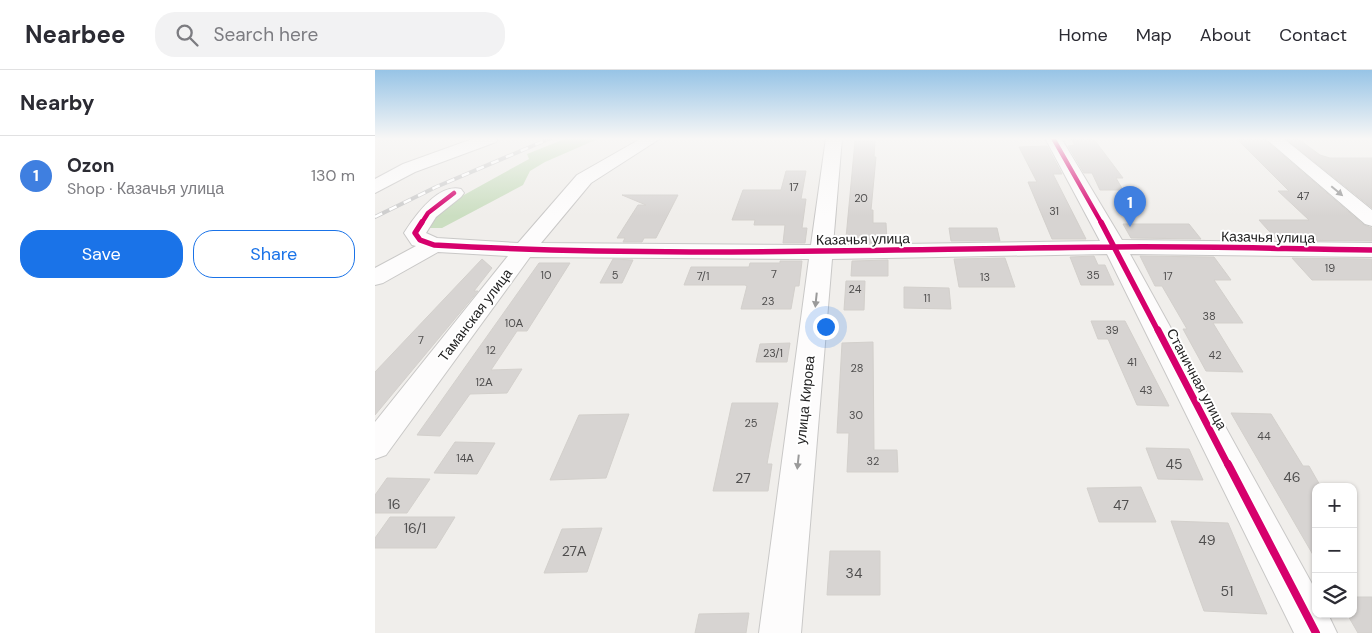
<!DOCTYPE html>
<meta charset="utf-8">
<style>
:root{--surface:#fff;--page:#f2f2f3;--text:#2b2b33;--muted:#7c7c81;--line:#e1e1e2;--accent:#1a73e8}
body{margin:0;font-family:"DM Sans",sans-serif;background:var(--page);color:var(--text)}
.controls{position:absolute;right:15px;bottom:15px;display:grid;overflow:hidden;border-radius:10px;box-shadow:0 1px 4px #0004}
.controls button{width:45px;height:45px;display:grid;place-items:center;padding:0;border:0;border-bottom:1px solid var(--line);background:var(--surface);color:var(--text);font:25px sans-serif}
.you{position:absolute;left:450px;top:256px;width:18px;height:18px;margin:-12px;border:4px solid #fff;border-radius:50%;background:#1a73e8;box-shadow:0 0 0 8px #1a73e833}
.badge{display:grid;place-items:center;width:32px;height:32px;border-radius:50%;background:var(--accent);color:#fff;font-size:16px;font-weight:700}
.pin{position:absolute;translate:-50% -41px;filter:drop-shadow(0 1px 2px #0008)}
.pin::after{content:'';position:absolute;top:26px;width:18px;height:15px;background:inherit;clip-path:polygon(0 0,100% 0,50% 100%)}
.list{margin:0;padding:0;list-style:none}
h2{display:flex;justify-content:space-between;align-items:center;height:65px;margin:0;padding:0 20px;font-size:21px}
h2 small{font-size:16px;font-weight:400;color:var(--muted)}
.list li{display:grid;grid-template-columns:32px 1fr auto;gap:15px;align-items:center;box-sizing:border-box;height:80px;padding:0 20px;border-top:1px solid var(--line)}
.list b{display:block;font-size:19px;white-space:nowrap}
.list p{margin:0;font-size:16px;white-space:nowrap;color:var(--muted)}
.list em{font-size:16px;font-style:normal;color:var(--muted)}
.actions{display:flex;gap:10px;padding:15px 20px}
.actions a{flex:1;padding:11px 0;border:1px solid var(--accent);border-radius:20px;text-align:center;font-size:18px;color:var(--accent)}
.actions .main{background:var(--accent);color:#fff}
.icon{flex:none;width:28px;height:28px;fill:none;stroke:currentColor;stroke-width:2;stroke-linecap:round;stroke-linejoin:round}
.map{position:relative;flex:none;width:997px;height:563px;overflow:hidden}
header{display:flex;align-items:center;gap:30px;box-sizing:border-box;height:70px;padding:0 25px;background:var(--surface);border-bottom:1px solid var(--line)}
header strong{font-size:24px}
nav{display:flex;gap:28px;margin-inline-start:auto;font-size:18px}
.search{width:350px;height:45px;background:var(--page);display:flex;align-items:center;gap:12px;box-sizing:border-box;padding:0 18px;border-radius:20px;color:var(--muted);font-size:19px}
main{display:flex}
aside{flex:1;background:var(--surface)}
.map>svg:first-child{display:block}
.forest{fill:#cbdec1}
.building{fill:#d7d4d2;stroke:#d3d0cc}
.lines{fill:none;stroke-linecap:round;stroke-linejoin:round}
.minor-casing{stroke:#c9c8c7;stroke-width:2}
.minor{fill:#fdfcfc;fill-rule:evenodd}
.rail-casing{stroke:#ccc;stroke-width:4}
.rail{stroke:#fff;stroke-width:2.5;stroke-dasharray:8;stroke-linecap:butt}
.cycleway-far3-casing{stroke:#fff;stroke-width:6}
.cycleway-far2-casing{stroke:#fff;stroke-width:8}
.cycleway-far1-casing{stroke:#fff;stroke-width:10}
.cycleway-casing{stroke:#fff;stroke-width:11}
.cycleway-far3{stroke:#d6006c;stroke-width:4.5}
.cycleway-far2{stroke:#d6006c;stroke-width:5.5}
.cycleway-far1{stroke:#d6006c;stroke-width:7}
.cycleway{stroke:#d6006c;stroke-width:8}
.oneway{fill:#9a9a9a}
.labels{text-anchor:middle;stroke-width:4;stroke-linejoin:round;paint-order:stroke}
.number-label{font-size:11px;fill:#4f4e4e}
.street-label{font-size:14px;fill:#222;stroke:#fff}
.near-number-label{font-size:14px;fill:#4f4e4e}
</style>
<header>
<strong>Nearbee</strong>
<div class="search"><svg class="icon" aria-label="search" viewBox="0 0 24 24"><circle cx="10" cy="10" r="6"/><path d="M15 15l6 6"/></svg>Search here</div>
<nav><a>Home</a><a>Map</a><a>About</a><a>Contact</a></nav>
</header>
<main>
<aside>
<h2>Nearby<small></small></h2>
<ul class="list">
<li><span class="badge" style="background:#3f7fe0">1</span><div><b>Ozon</b><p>Shop · Казачья улица</p></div><em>130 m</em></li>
</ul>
<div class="actions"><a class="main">Save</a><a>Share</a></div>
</aside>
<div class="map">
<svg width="997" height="563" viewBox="0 0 997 563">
<rect width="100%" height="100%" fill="#f0eeeb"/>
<!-- forest -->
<path class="forest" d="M 192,68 L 225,68 L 170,92 L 155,101 L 148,115 L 67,158 L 49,158 L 78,131 L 154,89 L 152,84 Z"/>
<!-- building -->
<path class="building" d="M 718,68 L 748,108 L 741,108 L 748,120 L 725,120 L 717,103 L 709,103 L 693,76 L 700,75 L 696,69 Z
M 861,68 L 888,68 L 989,155 L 997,158 L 997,171 L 902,170 L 884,150 L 934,150 L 903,121 L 914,121 Z
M 910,68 L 922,68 L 945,85 L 955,88 L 997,88 L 997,138 Z
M 480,71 L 500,71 L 499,87 L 501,87 L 496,140 L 498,140 L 498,153 L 511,153 L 512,172 L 478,173 L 479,168 L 471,168 Z
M 672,76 L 687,104 L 678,104 L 711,169 L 677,169 L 653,112 L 662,112 L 644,77 Z
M 411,101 L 431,101 L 426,129 L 431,129 L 427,158 L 432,158 L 430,173 L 408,173 L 410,155 L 379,155 L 380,150 L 357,150 L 368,120 L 406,120 Z
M 247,125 L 303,125 L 281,168 L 269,168 L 267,172 L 248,172 L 250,168 L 242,168 L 263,135 L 271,135 Z
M 748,154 L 814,154 L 826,169 L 756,168 Z
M 574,158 L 622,158 L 625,171 L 576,171 Z
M 719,186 L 723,195 L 730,195 L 739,215 L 706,215 L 695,187 Z
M 765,186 L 839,187 L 856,210 L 839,210 L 868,253 L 838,253 L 868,302 L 831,301 L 808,259 L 812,259 L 787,216 L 780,216 Z
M 630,188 L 640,217 L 584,217 L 579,189 Z
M 917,188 L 997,189 L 997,210 L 937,210 Z
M 107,189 L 117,198 L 99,221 L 103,221 L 0,345 L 0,302 Z
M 238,189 L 258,190 L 247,213 L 225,213 Z
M 513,190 L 513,206 L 476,206 L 477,191 Z
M 405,191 L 427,191 L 424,216 L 420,216 L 416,239 L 366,239 L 372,216 L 370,215 L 309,215 L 316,197 L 374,197 L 375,193 L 405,193 Z
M 164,193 L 195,193 L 152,261 L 142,261 L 116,300 L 147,299 L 132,323 L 95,324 L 65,366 L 42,365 Z
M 471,211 L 490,211 L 489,240 L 469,240 Z
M 529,217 L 574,218 L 576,239 L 529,238 Z
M 716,251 L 750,251 L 794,336 L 762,335 L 733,269 L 723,269 Z
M 498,272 L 499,380 L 522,380 L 523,402 L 472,402 L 474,363 L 462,363 L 467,273 Z
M 415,273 L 412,292 L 381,292 L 385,274 Z
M 357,333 L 403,333 L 392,394 L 397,394 L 393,421 L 338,421 Z
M 856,343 L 896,344 L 928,396 L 934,396 L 946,417 L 941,417 L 941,490 Z
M 254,344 L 231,408 L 175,410 L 204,345 Z
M 80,372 L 120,373 L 102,404 L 59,403 Z
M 771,378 L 814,379 L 828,410 L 783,409 Z
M 12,408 L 55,409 L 32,443 L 0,443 L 0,425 Z
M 766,417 L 781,452 L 724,452 L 712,418 Z
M 15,447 L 80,447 L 61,478 L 0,478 L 0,468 Z
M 796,451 L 853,453 L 892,544 L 829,541 Z
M 227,458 L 212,502 L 169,503 L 187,459 Z
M 455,481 L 505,481 L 505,525 L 452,525 Z
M 978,527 L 997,527 L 997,563 L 983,563 L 972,544 L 978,544 Z
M 374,543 L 371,563 L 320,563 L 324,544 Z"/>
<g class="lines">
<defs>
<path id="minor" d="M 100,68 L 123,68 L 121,72 L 40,102 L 0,123 L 0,109 L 28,94 Z
M 267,68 L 286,68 L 216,113 L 166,173 L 436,175 L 451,68 L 467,68 L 458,175 L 725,171 L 670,68 L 686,68 L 747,170 L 997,173 L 997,187 L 755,184 L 941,521 L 941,544 L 953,544 L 962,563 L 919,563 L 732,184 L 457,189 L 426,563 L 384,563 L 434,189 L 155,187 L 11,385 L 0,389 L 0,352 L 133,186 L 63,182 L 8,213 L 0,215 L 0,198 L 41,176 L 37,175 L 29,163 C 40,146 63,113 86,119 L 89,123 L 86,127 L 61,147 L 51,163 L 62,168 L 143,173 L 202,105 Z
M 890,68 L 908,68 L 997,140 L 997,156 L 990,154 Z"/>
</defs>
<!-- minor casing -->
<use href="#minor" class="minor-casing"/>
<!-- minor -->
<use href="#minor" class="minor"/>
<defs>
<path id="rail" d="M 0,147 L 61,117 L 176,68"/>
</defs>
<!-- rail casing -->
<use href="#rail" class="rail-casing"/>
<!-- rail -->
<use href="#rail" class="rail"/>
<defs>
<path id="cycleway-far3" d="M 678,68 L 727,154
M 46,154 L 53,143 L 79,123"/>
<path id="cycleway-far2" d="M 47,152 L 40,163 L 45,170 L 59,175 C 285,188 511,179 738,177 C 824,176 911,179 997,180
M 726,152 L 783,261"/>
<path id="cycleway-far1" d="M 783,260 L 853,395"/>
<path id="cycleway" d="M 853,394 L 941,563"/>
</defs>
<!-- cycleway-far3 casing -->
<use href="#cycleway-far3" class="cycleway-far3-casing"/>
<!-- cycleway-far2 casing -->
<use href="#cycleway-far2" class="cycleway-far2-casing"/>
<!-- cycleway-far1 casing -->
<use href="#cycleway-far1" class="cycleway-far1-casing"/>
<!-- cycleway casing -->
<use href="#cycleway" class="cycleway-casing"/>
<!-- cycleway-far3 -->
<use href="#cycleway-far3" class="cycleway-far3"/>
<!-- cycleway-far2 -->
<use href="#cycleway-far2" class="cycleway-far2"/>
<!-- cycleway-far1 -->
<use href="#cycleway-far1" class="cycleway-far1"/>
<!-- cycleway -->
<use href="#cycleway" class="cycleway"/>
</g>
<!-- one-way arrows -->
<defs><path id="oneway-solid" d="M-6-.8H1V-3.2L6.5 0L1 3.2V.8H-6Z" transform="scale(1.25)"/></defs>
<g class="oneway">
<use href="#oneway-solid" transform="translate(962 121) rotate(40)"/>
<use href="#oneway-solid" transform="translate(441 230) rotate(96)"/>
<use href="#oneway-solid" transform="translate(423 392) rotate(96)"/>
</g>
<!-- sky -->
<linearGradient id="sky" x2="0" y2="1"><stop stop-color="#97c4e6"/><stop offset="0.47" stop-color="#f8f7f6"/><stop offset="1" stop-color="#f8f7f6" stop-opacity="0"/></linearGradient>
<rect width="997" height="146" fill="url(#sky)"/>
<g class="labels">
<!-- number labels -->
<g class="number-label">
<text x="419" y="121">17</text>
<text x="928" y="130">47</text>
<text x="486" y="132">20</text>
<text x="679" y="145">31</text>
<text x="955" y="202">19</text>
<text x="399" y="208">7</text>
<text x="171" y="209">10</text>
<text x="240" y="209">5</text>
<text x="718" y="209">35</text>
<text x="328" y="210">7/1</text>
<text x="793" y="210">17</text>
<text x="610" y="211">13</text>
<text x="480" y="223">24</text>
<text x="552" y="232">11</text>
<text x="393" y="235">23</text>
<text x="834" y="250">38</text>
<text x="139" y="257">10А</text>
<text x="737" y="264">39</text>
<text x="46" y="274">7</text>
<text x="116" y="284">12</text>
<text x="398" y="287">23/1</text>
<text x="840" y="289">42</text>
<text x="757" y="296">41</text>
<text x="482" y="302">28</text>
<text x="109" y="316">12А</text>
<text x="771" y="324">43</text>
<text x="481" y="349">30</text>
<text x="376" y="357">25</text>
<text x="889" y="370">44</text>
<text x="90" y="392">14А</text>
<text x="498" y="395">32</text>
</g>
<!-- street labels -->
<g class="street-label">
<text transform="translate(893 167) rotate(1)" y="5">Казачья улица</text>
<text transform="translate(488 169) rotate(-1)" y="5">Казачья улица</text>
<text transform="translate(100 245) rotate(-53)" y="5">Таманская улица</text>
<text transform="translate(822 309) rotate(62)" y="5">Станичная улица</text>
<text transform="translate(430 330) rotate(-84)" y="5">улица Кирова</text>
</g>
<!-- near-number labels -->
<g class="near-number-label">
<text x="799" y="399">45</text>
<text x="917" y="412">46</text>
<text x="368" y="413">27</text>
<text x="19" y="439">16</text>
<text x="746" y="440">47</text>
<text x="40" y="463">16/1</text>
<text x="832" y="475">49</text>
<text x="199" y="486">27А</text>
<text x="479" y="508">34</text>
<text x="852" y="526">51</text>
</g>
</g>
</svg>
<div class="controls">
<button>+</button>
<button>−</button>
<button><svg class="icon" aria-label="layers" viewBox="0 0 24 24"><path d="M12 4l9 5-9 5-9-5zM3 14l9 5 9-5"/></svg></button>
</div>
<div class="you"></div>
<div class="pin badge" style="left:755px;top:157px;background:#3f7fe0">1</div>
</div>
</main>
